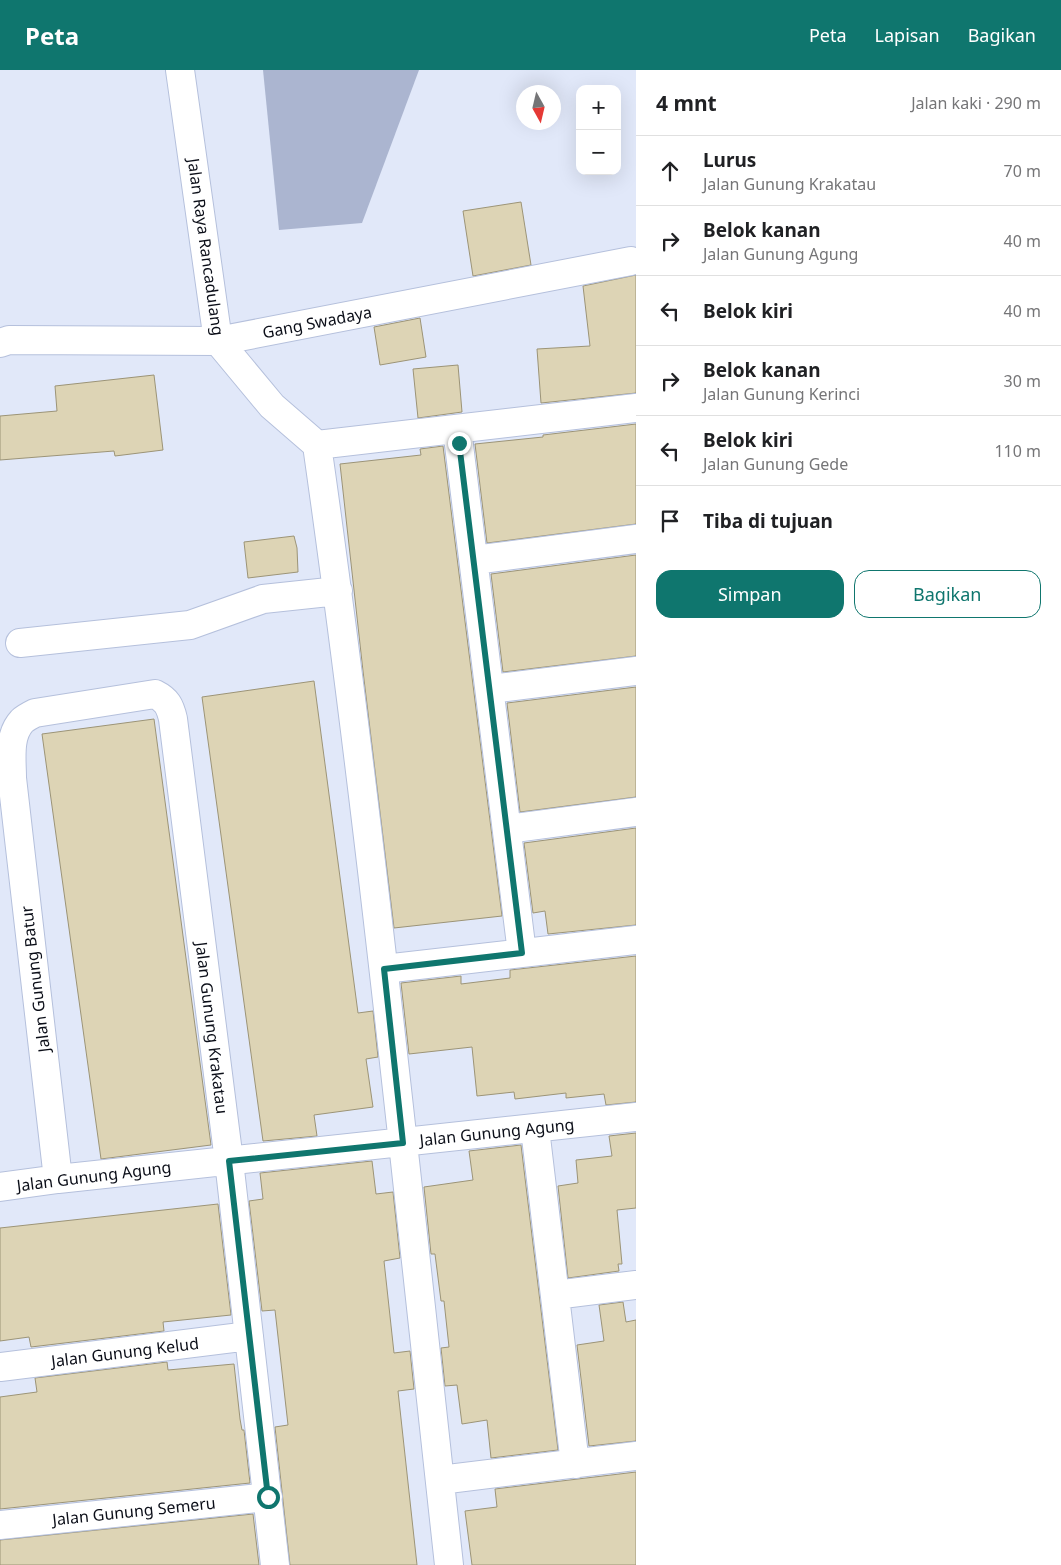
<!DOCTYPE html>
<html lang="id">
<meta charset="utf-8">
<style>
:root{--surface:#fff;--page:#f6f6f6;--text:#202124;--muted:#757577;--line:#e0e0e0;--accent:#0f766e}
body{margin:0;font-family:"Noto Sans",sans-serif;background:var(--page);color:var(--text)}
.controls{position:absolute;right:15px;top:15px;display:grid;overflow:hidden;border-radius:10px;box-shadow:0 5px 20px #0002}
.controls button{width:45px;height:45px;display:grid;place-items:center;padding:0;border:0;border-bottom:1px solid var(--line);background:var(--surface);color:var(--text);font:25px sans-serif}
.compass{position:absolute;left:516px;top:15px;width:45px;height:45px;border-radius:50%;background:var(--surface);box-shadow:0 5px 20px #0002;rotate:172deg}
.stop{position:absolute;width:15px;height:15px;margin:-11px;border:4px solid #0f766e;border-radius:50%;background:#fff}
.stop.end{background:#0f766e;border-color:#fff;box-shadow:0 1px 5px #0008}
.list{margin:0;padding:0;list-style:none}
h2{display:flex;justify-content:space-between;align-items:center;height:65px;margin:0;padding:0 20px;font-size:21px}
h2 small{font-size:16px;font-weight:400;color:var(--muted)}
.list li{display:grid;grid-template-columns:32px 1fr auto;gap:15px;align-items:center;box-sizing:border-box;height:70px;padding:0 20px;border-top:1px solid var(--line)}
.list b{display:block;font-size:19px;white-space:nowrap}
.list p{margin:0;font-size:16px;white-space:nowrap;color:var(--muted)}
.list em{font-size:16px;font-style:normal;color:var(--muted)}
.actions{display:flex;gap:10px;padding:15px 20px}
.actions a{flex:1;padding:11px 0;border:1px solid var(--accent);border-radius:15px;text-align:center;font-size:18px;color:var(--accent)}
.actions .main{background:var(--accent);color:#fff}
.icon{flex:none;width:28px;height:28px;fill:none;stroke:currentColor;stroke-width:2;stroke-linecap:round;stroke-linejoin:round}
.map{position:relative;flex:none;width:636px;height:1495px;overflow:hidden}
header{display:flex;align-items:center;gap:30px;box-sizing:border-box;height:70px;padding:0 25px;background:var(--accent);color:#fff}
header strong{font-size:24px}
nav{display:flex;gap:28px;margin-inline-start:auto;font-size:18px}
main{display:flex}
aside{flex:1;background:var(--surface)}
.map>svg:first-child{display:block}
.green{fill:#abb5d0}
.building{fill:#ddd4b5;stroke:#9c9477}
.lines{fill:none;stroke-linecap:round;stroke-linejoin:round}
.minor-casing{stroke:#b5c0dc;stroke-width:30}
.minor{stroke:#fff;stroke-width:28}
.route{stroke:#0f766e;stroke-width:6}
.labels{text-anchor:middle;stroke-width:4;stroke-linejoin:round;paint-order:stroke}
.street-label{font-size:16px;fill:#0b0e18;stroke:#fff}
</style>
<header>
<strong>Peta</strong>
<nav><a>Peta</a><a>Lapisan</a><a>Bagikan</a></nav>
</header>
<main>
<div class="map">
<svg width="636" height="1495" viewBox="0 0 636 1495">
<rect width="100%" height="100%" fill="#e1e8f9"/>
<!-- green -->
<path class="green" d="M 263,0 L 419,0 L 362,153 L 279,160 Z"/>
<!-- building -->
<path class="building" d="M 521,132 L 531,195 L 473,206 L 463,141 Z
M 636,205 L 636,323 L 541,333 L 537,279 L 590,276 L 583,216 Z
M 420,248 L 426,287 L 380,295 L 374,257 Z
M 458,295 L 462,342 L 418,348 L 413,299 Z
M 154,305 L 163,380 L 115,386 L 114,381 L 0,390 L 0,346 L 57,341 L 55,316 Z
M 636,354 L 636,454 L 487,473 L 475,374 L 543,367 L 543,365 Z
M 443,376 L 502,846 L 394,858 L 363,601 L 340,394 L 421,385 L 420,379 Z
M 294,466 L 297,478 L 298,502 L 248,508 L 244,472 Z
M 636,485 L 636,586 L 503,602 L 491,504 Z
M 314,611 L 358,943 L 373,941 L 378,987 L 366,989 L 373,1037 L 314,1045 L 317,1066 L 263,1071 L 202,627 Z
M 636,617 L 636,727 L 520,742 L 507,633 Z
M 154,649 L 211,1075 L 101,1089 L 42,664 Z
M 636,758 L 636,855 L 548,864 L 545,841 L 533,843 L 524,773 Z
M 636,886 L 636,1032 L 606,1035 L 604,1024 L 566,1028 L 566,1023 L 515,1029 L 514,1022 L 477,1026 L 472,977 L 409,984 L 401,913 L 461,906 L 461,914 L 510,908 L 510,900 Z
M 636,1063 L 636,1138 L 617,1140 L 622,1194 L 618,1194 L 619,1201 L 568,1208 L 558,1116 L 578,1113 L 576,1090 L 612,1086 L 609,1066 Z
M 521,1075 L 558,1380 L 491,1388 L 487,1350 L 462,1354 L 457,1315 L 445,1316 L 441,1278 L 449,1277 L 444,1231 L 441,1231 L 435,1184 L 431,1184 L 424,1117 L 473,1110 L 469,1081 Z
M 372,1091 L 376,1124 L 393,1122 L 400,1188 L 384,1191 L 394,1283 L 410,1281 L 414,1319 L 398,1321 L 417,1495 L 290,1495 L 275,1357 L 288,1355 L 275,1240 L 262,1241 L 249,1131 L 263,1129 L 260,1103 Z
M 218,1134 L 231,1245 L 163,1252 L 164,1261 L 31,1277 L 29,1267 L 0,1271 L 0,1158 Z
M 623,1232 L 626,1252 L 636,1250 L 636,1371 L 589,1376 L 577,1275 L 604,1271 L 599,1235 Z
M 167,1292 L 168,1300 L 234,1294 L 240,1349 L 242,1360 L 244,1360 L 250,1413 L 0,1439 L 0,1327 L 37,1322 L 35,1308 Z
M 636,1402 L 636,1495 L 472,1495 L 465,1441 L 497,1437 L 495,1419 Z
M 253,1444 L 259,1495 L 0,1495 L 0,1470 Z"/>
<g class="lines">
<defs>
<path id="minor" d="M 180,0 L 218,271 L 272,336 L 317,375
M 0,273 L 9,270 L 218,271 L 631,191
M 457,359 L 522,883
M 474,490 L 636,469
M 20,573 L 190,555 L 263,529 L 338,521
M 490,619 L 636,601
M 507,759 L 636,742
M 384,899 L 636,870
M 535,1059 L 575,1394
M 58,1109 L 12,708 C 12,690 8,666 22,651 C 25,648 31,645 35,643 L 155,624 C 167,630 170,636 173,649 L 229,1091 L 275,1495
M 0,1117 L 58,1109 L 636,1047
M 555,1225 L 636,1215
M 0,1297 L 249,1266
M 440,1410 L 636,1386
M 0,1455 L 268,1427
M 449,1495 C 408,1121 370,747 317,375 L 636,338"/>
</defs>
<!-- minor casing -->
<use href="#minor" class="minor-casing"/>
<!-- minor -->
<use href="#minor" class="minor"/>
</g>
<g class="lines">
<!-- route -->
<path class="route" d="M 268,1427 L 229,1091 L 403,1073 L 384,899 L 522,883 L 459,373"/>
</g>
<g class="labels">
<!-- street labels -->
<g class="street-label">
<text transform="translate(206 177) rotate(82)" y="6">Jalan Raya Rancadulang</text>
<text transform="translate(317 252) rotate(-11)" y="6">Gang Swadaya</text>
<text transform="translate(35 909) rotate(-97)" y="6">Jalan Gunung Batur</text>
<text transform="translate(212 958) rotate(83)" y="6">Jalan Gunung Krakatau</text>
<text transform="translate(497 1062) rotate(-6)" y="6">Jalan Gunung Agung</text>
<text transform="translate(94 1106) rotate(-7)" y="6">Jalan Gunung Agung</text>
<text transform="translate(125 1282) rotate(-7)" y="6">Jalan Gunung Kelud</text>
<text transform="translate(134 1441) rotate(-6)" y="6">Jalan Gunung Semeru</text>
</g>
</g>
</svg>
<div class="controls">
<button>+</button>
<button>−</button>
</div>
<svg class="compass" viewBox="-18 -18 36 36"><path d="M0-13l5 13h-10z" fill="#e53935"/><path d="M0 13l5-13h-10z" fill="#757577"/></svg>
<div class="stop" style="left:268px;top:1427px"></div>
<div class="stop end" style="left:459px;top:373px"></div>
</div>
<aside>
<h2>4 mnt<small>Jalan kaki · 290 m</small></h2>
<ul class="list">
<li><svg class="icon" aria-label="ahead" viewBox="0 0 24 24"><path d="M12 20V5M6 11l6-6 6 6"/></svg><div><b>Lurus</b><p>Jalan Gunung Krakatau</p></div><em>70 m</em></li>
<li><svg class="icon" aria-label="right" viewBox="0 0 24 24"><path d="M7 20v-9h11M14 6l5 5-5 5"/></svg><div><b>Belok kanan</b><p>Jalan Gunung Agung</p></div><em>40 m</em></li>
<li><svg class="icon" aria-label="left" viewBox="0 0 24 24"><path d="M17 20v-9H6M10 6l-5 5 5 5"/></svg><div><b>Belok kiri</b></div><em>40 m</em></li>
<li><svg class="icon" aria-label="right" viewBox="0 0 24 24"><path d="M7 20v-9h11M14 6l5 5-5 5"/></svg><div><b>Belok kanan</b><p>Jalan Gunung Kerinci</p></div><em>30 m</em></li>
<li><svg class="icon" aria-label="left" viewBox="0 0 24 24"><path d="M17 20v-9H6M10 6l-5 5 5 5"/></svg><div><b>Belok kiri</b><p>Jalan Gunung Gede</p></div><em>110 m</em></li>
<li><svg class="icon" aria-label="arrive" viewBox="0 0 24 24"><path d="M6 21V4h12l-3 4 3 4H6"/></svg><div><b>Tiba di tujuan</b></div></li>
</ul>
<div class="actions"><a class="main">Simpan</a><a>Bagikan</a></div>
</aside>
</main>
